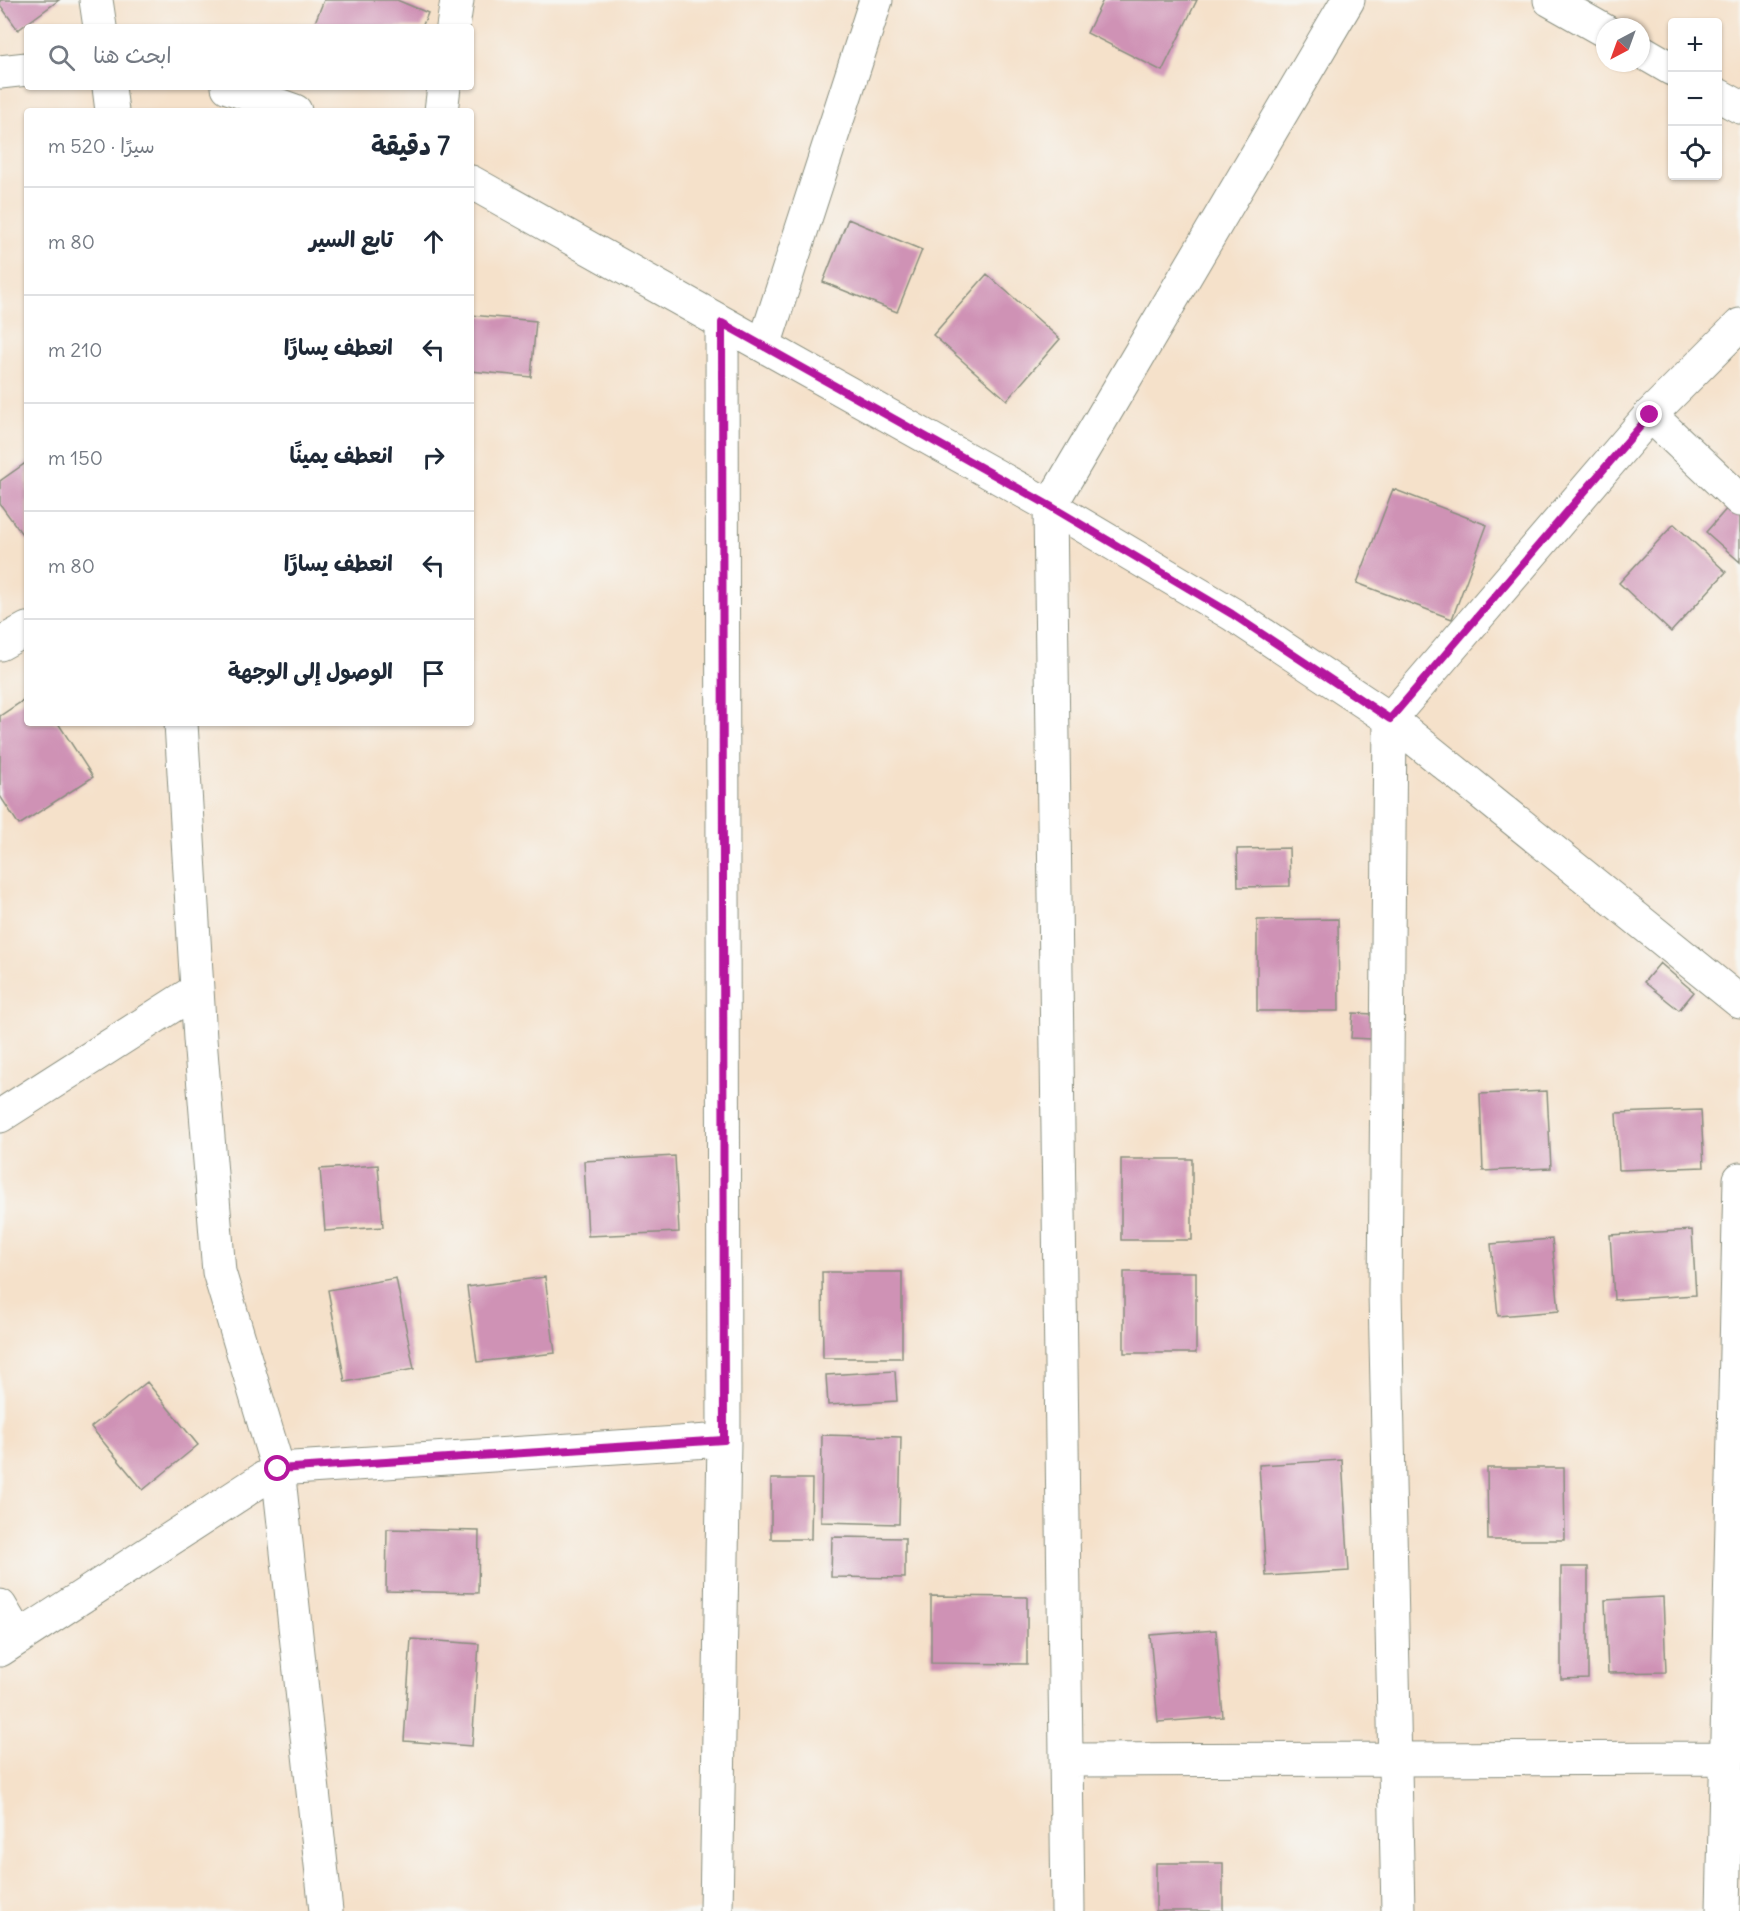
<!DOCTYPE html>
<html lang="ar">
<meta charset="utf-8">
<style>
:root{--surface:#fff;--page:#f6f6f7;--text:#1f2937;--muted:#747a83;--line:#e0e1e3}
body{margin:0;font-family:Delius,"Playpen Sans Arabic",sans-serif;background:var(--page);color:var(--text);direction:rtl}
.controls{position:absolute;right:18px;top:18px;display:grid;overflow:hidden;border-radius:6px;box-shadow:0 2px 4px #0004}
.controls button{width:54px;height:54px;display:grid;place-items:center;padding:0;border:0;border-bottom:2px solid var(--line);background:var(--surface);color:var(--text);font:30px sans-serif}
.compass{position:absolute;left:1596px;top:18px;width:54px;height:54px;border-radius:50%;background:var(--surface);box-shadow:0 2px 4px #0004;rotate:221deg}
.stop{position:absolute;width:18px;height:18px;margin:-14px;border:4px solid #b5179e;border-radius:50%;background:#fff}
.stop.end{background:#b5179e;border-color:#fff;box-shadow:0 2px 6px #0008}
.list{margin:0;padding:0;list-style:none}
h2{display:flex;justify-content:space-between;align-items:center;height:78px;margin:0;padding:0 24px;font-size:26px}
h2 small{font-size:20px;font-weight:400;color:var(--muted)}
.list li{display:grid;grid-template-columns:39px 1fr auto;gap:18px;align-items:center;box-sizing:border-box;height:108px;padding:0 24px;border-top:2px solid var(--line)}
.list b{display:block;font-size:22px;white-space:nowrap}
.list em{font-size:20px;font-style:normal;color:var(--muted)}
.icon{flex:none;width:33px;height:33px;fill:none;stroke:currentColor;stroke-width:2;stroke-linecap:round;stroke-linejoin:round}
.map{position:relative;flex:none;width:1740px;height:1911px;overflow:hidden;direction:ltr}
.search{position:absolute;background:var(--surface);box-shadow:0 2px 4px #0004;left:24px;top:24px;width:450px;height:66px;display:flex;align-items:center;gap:15px;box-sizing:border-box;padding:0 21px;border-radius:6px;color:var(--muted);font-size:22px}
.panel{position:absolute;background:var(--surface);box-shadow:0 2px 4px #0004;left:24px;top:108px;width:450px;height:618px;border-radius:6px;direction:rtl}
.map>svg:first-child{display:block}
.building{fill:#cf92b5}
.lines{fill:none;stroke-linecap:round;stroke-linejoin:round}
.street-casing{stroke:#8a8f7f;stroke-width:35}
.street{stroke:#fff;stroke-width:33}
.route{stroke:#b5179e;stroke-width:8}
</style>
<div class="map">
<svg width="1740" height="1911" viewBox="0 0 1740 1911">
<rect width="100%" height="100%" fill="#f6f6f2"/>
<filter id="ink" filterUnits="userSpaceOnUse"><feTurbulence type="fractalNoise" baseFrequency=".0167" numOctaves="2"/><feDisplacementMap in="SourceGraphic" scale="12" xChannelSelector="R" yChannelSelector="G"/><feConvolveMatrix kernelMatrix="1 2 1 2 8 2 1 2 1" color-interpolation-filters="sRGB"/></filter>
<filter id="wash" filterUnits="userSpaceOnUse"><feTurbulence type="fractalNoise" baseFrequency=".008" numOctaves="4" result="noise"/><feDisplacementMap in="SourceGraphic" scale="24" xChannelSelector="R" yChannelSelector="G"/><feGaussianBlur stdDeviation="1.35" result="paint"/><feColorMatrix in="noise" values="0 0 0 0 0 0 0 0 0 0 0 0 0 0 0 0 0 1.4 0 .05"/><feComposite in="paint" operator="in"/></filter>
<g filter="url(#wash)">
<rect width="100%" height="100%" fill="#f5e1ca"/>
<g id="blocks">
<!-- building -->
<path class="building" d="M 0,0 L 59,0 L 18,30 L 0,5 Z
M 324,0 L 397,0 L 428,13 L 422,27 L 313,27 Z
M 1103,0 L 1197,0 L 1162,71 L 1087,33 Z
M 848,219 L 922,250 L 897,312 L 823,282 Z
M 987,274 L 1060,339 L 1007,400 L 933,335 Z
M 471,315 L 536,321 L 531,377 L 471,371 Z
M 27,462 L 27,541 L 0,504 L 0,481 Z
M 1393,489 L 1487,525 L 1452,619 L 1357,583 Z
M 1729,506 L 1740,515 L 1740,562 L 1706,532 Z
M 1674,524 L 1726,572 L 1671,632 L 1619,583 Z
M 27,698 L 27,723 L 58,723 L 93,777 L 19,825 L 0,796 L 0,716 Z
M 1289,848 L 1290,886 L 1238,887 L 1237,849 Z
M 1338,919 L 1339,1011 L 1257,1011 L 1257,920 Z
M 1660,963 L 1694,992 L 1679,1010 L 1644,982 Z
M 1353,1013 L 1373,1014 L 1372,1039 L 1351,1038 Z
M 1547,1091 L 1551,1168 L 1483,1171 L 1480,1094 Z
M 1701,1110 L 1704,1167 L 1619,1170 L 1616,1113 Z
M 675,1156 L 679,1232 L 588,1236 L 584,1161 Z
M 1121,1159 L 1192,1159 L 1192,1240 L 1121,1240 Z
M 378,1165 L 383,1227 L 325,1231 L 320,1169 Z
M 1692,1230 L 1696,1295 L 1614,1300 L 1610,1235 Z
M 1552,1239 L 1559,1311 L 1498,1316 L 1491,1244 Z
M 822,1272 L 902,1272 L 902,1358 L 823,1358 Z
M 1124,1272 L 1196,1272 L 1196,1353 L 1124,1353 Z
M 545,1277 L 555,1353 L 477,1362 L 467,1287 Z
M 396,1278 L 414,1369 L 345,1382 L 328,1290 Z
M 895,1371 L 897,1401 L 828,1405 L 826,1375 Z
M 147,1382 L 198,1445 L 143,1490 L 91,1427 Z
M 822,1435 L 901,1437 L 899,1524 L 821,1522 Z
M 1342,1460 L 1349,1571 L 1266,1576 L 1259,1465 Z
M 1487,1468 L 1564,1468 L 1565,1540 L 1488,1540 Z
M 771,1479 L 812,1479 L 811,1539 L 771,1539 Z
M 387,1529 L 479,1531 L 478,1593 L 386,1591 Z
M 832,1537 L 905,1538 L 905,1578 L 831,1577 Z
M 1561,1567 L 1588,1567 L 1588,1678 L 1561,1679 Z
M 931,1596 L 1027,1597 L 1027,1664 L 931,1663 Z
M 1663,1597 L 1666,1672 L 1608,1673 L 1605,1600 Z
M 1216,1630 L 1223,1717 L 1158,1722 L 1150,1635 Z
M 411,1639 L 479,1644 L 472,1746 L 404,1741 Z
M 1156,1863 L 1223,1863 L 1223,1911 L 1156,1911 Z"/>
</g>
</g>
<g filter="url(#ink)">
<use href="#blocks" fill-opacity="0" stroke="#8a8f7f" stroke-width="1.5"/>
<g class="lines">
<defs>
<path id="street" d="M 96,0 L 100,27
M 1550,0 L 1605,31
M 453,27 L 457,0
M 1641,51 L 1672,69
M 0,72 L 27,69
M 109,87 L 112,111
M 228,87 L 295,111
M 1718,95 L 1740,107
M 441,111 L 444,87
M 471,182 L 1050,506 L 1232,614 L 1390,719 L 1740,1002
M 764,346 L 876,0
M 1650,415 L 1740,500
M 0,644 L 27,629
M 181,723 L 200,1039 L 219,1272 L 278,1469 L 326,1911
M 0,1116 L 197,990
M 0,1606 L 19,1638
M 0,1650 L 278,1469 L 724,1440
M 1066,1760 L 1727,1758
M 716,1911 L 724,1440 L 722,323
M 1068,1911 L 1050,506 L 1348,0
M 1398,1911 L 1385,1292 L 1390,719 L 1650,415 L 1740,325
M 1723,1911 L 1740,1179"/>
</defs>
<!-- street casing -->
<use href="#street" class="street-casing"/>
<!-- street -->
<use href="#street" class="street"/>
</g>
</g>
<g class="lines" filter="url(#ink)">
<!-- route -->
<path class="route" d="M 278,1469 L 724,1440 L 722,323 L 1050,506 L 1232,614 L 1390,719 L 1650,415"/>
</g>
</svg>
<div class="controls">
<button>+</button>
<button>−</button>
<button><svg class="icon" aria-label="locate" viewBox="0 0 24 24"><circle cx="12" cy="12" r="6"/><path d="M12 2v4M12 18v4M2 12h4M18 12h4"/></svg></button>
</div>
<svg class="compass" viewBox="-18 -18 36 36"><path d="M0-13l5 13h-10z" fill="#e53935"/><path d="M0 13l5-13h-10z" fill="#747a83"/></svg>
<div class="stop" style="left:278px;top:1469px"></div>
<div class="stop end" style="left:1650px;top:415px"></div>
<div class="search"><svg class="icon" aria-label="search" viewBox="0 0 24 24"><circle cx="10" cy="10" r="6"/><path d="M15 15l6 6"/></svg>ابحث هنا</div>
<section class="panel">
<h2>7 دقيقة<small>سيرًا · 520 m</small></h2>
<ul class="list">
<li><svg class="icon" aria-label="ahead" viewBox="0 0 24 24"><path d="M12 20V5M6 11l6-6 6 6"/></svg><div><b>تابع السير</b></div><em>80 m</em></li>
<li><svg class="icon" aria-label="left" viewBox="0 0 24 24"><path d="M17 20v-9H6M10 6l-5 5 5 5"/></svg><div><b>انعطف يسارًا</b></div><em>210 m</em></li>
<li><svg class="icon" aria-label="right" viewBox="0 0 24 24"><path d="M7 20v-9h11M14 6l5 5-5 5"/></svg><div><b>انعطف يمينًا</b></div><em>150 m</em></li>
<li><svg class="icon" aria-label="left" viewBox="0 0 24 24"><path d="M17 20v-9H6M10 6l-5 5 5 5"/></svg><div><b>انعطف يسارًا</b></div><em>80 m</em></li>
<li><svg class="icon" aria-label="arrive" viewBox="0 0 24 24"><path d="M6 21V4h12l-3 4 3 4H6"/></svg><div><b>الوصول إلى الوجهة</b></div></li>
</ul>
</section>
</div>
